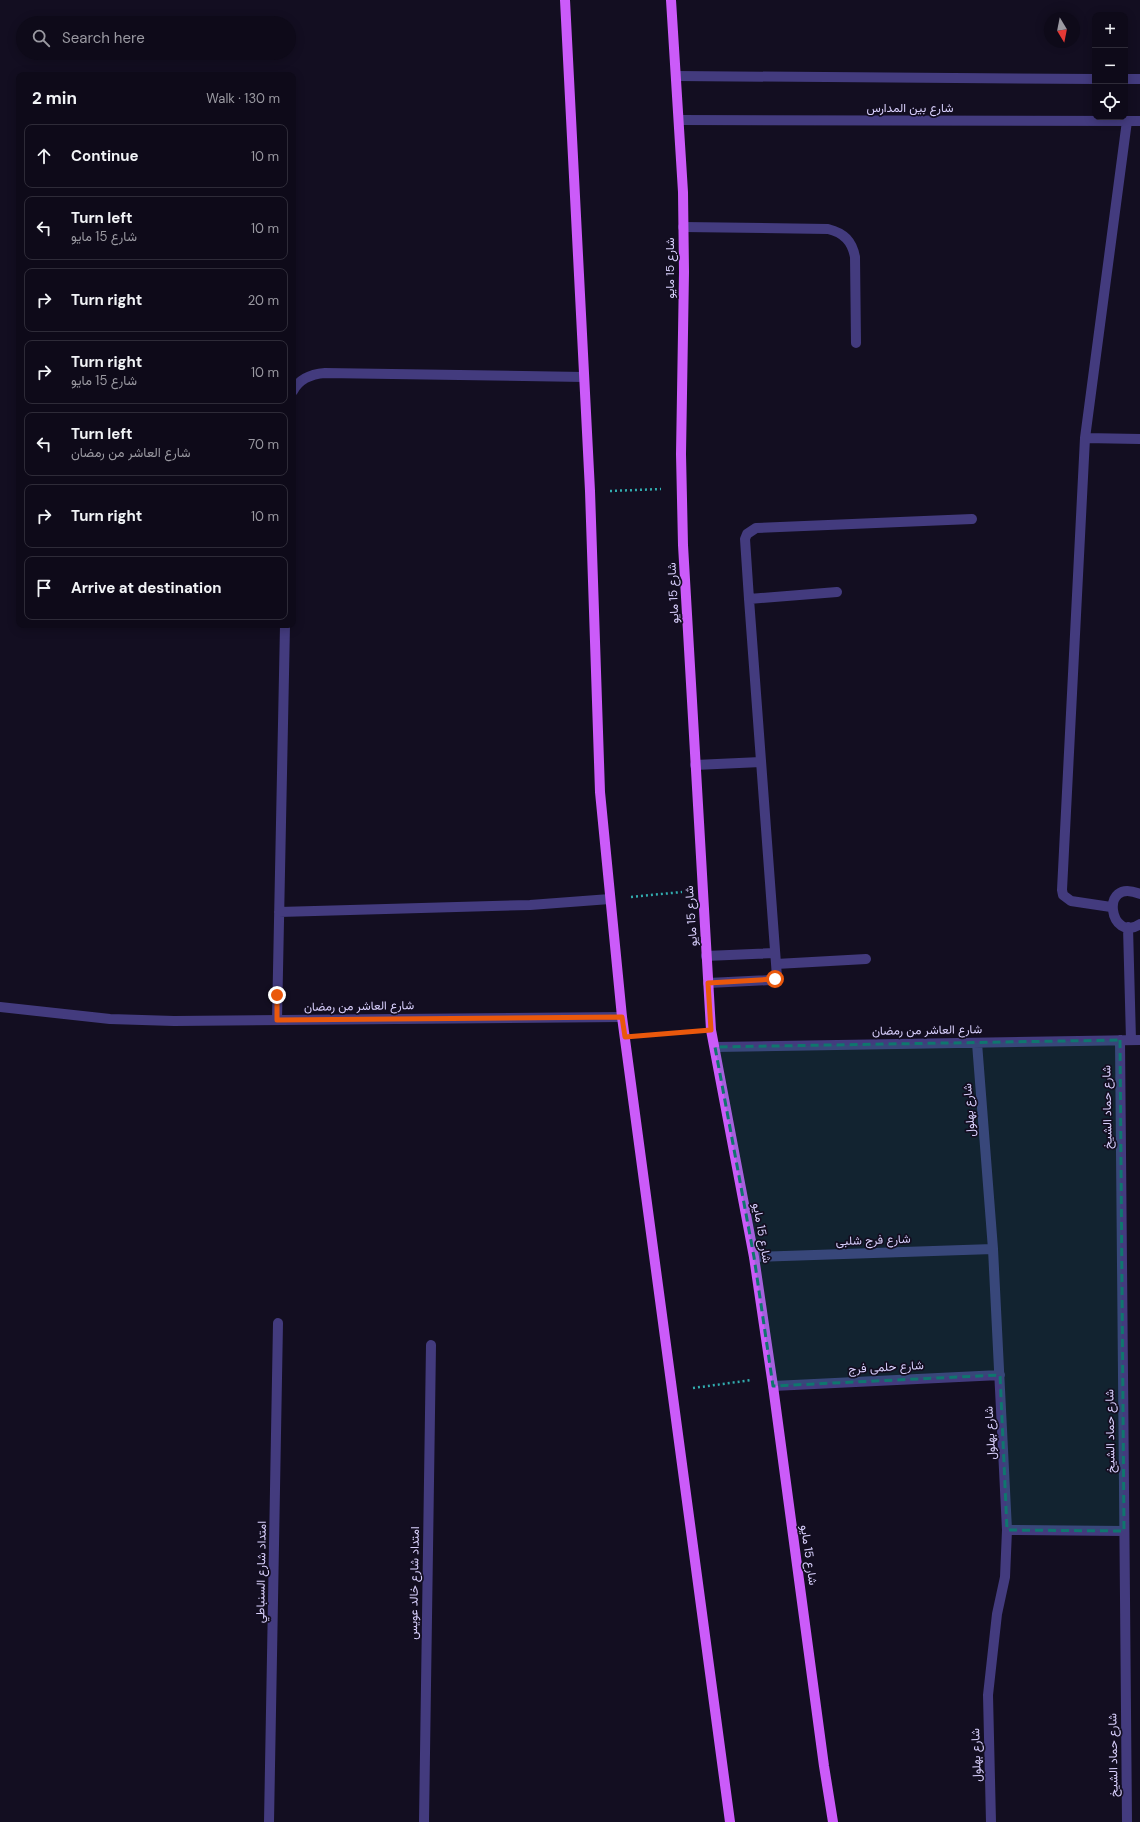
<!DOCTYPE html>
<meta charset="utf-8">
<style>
:root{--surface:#0e0a19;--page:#1c1826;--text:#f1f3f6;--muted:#9b9aa2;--line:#2e2b38}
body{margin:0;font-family:"DM Sans",Vazirmatn,sans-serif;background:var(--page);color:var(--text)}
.controls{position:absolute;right:12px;top:12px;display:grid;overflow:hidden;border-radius:8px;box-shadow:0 2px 10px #0003}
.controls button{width:36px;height:36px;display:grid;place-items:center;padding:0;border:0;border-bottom:1px solid var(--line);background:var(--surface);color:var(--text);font:20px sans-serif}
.compass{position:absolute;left:1044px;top:12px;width:36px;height:36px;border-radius:50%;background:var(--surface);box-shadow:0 2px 10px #0003;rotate:170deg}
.stop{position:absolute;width:12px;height:12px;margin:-9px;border:3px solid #ea580c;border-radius:50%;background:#fff}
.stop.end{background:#ea580c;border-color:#fff;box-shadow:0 1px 4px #0008}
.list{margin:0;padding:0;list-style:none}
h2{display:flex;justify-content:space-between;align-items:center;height:52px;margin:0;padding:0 16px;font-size:17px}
h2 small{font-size:13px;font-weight:400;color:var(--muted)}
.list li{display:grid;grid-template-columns:26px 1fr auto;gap:12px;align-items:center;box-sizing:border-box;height:64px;margin:0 8px 8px;padding:0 8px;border:1px solid var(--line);border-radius:8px}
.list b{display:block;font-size:15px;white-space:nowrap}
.list p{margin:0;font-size:13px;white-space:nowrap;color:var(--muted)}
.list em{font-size:13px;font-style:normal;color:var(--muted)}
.icon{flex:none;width:22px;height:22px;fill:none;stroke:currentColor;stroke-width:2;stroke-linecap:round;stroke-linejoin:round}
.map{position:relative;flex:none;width:1140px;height:1822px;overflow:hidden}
.search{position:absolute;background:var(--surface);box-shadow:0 2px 10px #0003;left:16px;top:16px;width:280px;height:44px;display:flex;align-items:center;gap:10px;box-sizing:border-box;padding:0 14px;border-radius:22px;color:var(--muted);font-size:15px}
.panel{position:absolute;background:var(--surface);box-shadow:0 2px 10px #0003;left:16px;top:72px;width:280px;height:556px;border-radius:8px}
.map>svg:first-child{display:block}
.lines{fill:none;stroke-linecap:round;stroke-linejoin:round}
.path{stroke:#32acaf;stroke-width:2.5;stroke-dasharray:2 3;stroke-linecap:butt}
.minor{stroke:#433b7e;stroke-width:10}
.major{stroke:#cb5bf9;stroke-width:10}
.route{stroke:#ea580c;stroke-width:5}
.marked{fill:#0f766e;fill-opacity:0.2;stroke:#0f766e;stroke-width:3;stroke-dasharray:8 5;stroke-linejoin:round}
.labels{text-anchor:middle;stroke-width:3.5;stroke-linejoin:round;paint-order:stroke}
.street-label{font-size:12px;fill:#d9d0fd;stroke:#130e21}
</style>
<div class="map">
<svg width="1140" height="1822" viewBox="0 0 1140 1822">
<rect width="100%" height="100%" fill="#130e21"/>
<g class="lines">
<!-- path -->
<path class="path" d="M 610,491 L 661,489
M 631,897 L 682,892
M 646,1035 L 689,1032
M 693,1388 L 752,1380"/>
<!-- minor -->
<path class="minor" d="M 676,76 L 1095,79
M 1125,79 L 1140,79
M 679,120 L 1140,121
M 683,227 L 828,229 C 844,233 852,241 855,257 L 856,343
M 293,391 C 299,379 312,374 325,373 L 584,377
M 1085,438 L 1140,439
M 749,599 L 837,592
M 695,765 L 761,762
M 1140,894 C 1098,876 1110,945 1140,924
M 1111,907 L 1071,901 L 1063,895 L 1062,890 L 1085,438 L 1127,121
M 279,912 L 530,905 L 610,899
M 1128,927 L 1131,1040
M 706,956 L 775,953
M 776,964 L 866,959
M 708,983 L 771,980 L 777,977 L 749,599 L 745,539 L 747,534 L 756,528 L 972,519
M 0,1007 L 110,1019 L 174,1021 L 622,1017
M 277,1020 L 285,625
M 1120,1040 L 1127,1822
M 977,1043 L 993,1249 L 1007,1530 L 1005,1577 L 997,1614 L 988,1695 L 991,1822
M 715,1047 L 1140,1040
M 754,1257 L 993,1249
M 773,1386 L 1000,1375
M 1007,1530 L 1124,1531
M 269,1822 L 278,1323
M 424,1822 L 431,1345"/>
<!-- major -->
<path class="major" d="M 565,0 L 590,491 L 600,792 L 622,1017 L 730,1822
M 671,0 L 683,192 L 684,272 L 681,454 L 683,545 L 711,1030 L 754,1257 L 773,1386 L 824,1766 L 833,1822"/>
</g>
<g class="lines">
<!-- route -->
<path class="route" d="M 277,995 L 277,1020 L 622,1017 L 625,1037 L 711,1030 L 708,983 L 775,979"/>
</g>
<!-- marked area -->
<path class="marked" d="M 1120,1040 L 1124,1531 L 1007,1530 L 1000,1375 L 773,1386 L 754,1257 L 715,1047 Z"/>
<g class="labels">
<!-- street labels -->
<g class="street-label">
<text x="910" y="112">شارع بين المدارس</text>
<text transform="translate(670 268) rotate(-90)" y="4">شارع 15 مايو</text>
<text transform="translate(673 593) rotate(-93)" y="4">شارع 15 مايو</text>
<text transform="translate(691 916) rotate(-94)" y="4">شارع 15 مايو</text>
<text transform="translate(359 1006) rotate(-1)" y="4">شارع العاشر من رمضان</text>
<text transform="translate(927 1030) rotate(-1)" y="4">شارع العاشر من رمضان</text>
<text transform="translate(1107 1107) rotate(-91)" y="4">شارع حماد الشيخ</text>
<text transform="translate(969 1110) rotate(-94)" y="4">شارع بهلول</text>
<text transform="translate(762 1233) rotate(80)" y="4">شارع 15 مايو</text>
<text transform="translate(873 1240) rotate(-2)" y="4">شارع فرج شلبى</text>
<text transform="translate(886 1367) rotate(-3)" y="4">شارع حلمى فرج</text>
<text transform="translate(1110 1431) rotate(-91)" y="4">شارع حماد الشيخ</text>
<text transform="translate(990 1433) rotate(-93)" y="4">شارع بهلول</text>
<text transform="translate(809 1555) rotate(82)" y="4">شارع 15 مايو</text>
<text transform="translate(261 1572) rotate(-89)" y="4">امتداد شارع السنباطي</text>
<text transform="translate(414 1583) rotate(-89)" y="4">امتداد شارع خالد عويس</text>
<text transform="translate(976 1755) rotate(-92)" y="4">شارع بهلول</text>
<text transform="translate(1113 1755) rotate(-91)" y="4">شارع حماد الشيخ</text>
</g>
</g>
</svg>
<div class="controls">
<button>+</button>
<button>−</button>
<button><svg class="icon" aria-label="locate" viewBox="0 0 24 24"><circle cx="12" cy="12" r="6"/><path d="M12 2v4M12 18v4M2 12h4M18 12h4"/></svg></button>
</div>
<svg class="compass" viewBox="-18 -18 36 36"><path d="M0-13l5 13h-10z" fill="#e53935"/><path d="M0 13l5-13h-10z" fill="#9b9aa2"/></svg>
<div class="stop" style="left:775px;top:979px"></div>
<div class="stop end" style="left:277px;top:995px"></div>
<div class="search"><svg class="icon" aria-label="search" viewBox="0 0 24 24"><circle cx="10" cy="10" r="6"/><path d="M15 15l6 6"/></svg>Search here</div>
<section class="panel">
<h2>2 min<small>Walk · 130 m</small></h2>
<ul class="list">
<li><svg class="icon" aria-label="ahead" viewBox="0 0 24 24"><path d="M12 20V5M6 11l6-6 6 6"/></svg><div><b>Continue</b></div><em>10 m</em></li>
<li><svg class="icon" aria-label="left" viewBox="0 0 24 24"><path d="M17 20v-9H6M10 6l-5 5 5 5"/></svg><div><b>Turn left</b><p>شارع 15 مايو</p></div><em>10 m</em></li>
<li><svg class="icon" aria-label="right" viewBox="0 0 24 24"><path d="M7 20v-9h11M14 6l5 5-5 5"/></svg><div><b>Turn right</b></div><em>20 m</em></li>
<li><svg class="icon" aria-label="right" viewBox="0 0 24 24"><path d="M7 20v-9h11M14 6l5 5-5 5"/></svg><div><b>Turn right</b><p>شارع 15 مايو</p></div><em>10 m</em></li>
<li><svg class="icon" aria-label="left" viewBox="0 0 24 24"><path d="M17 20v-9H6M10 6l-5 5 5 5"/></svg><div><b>Turn left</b><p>شارع العاشر من رمضان</p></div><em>70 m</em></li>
<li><svg class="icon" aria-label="right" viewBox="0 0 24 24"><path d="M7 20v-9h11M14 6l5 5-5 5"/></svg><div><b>Turn right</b></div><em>10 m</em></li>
<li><svg class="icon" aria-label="arrive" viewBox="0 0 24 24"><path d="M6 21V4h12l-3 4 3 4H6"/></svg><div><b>Arrive at destination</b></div></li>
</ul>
</section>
</div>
